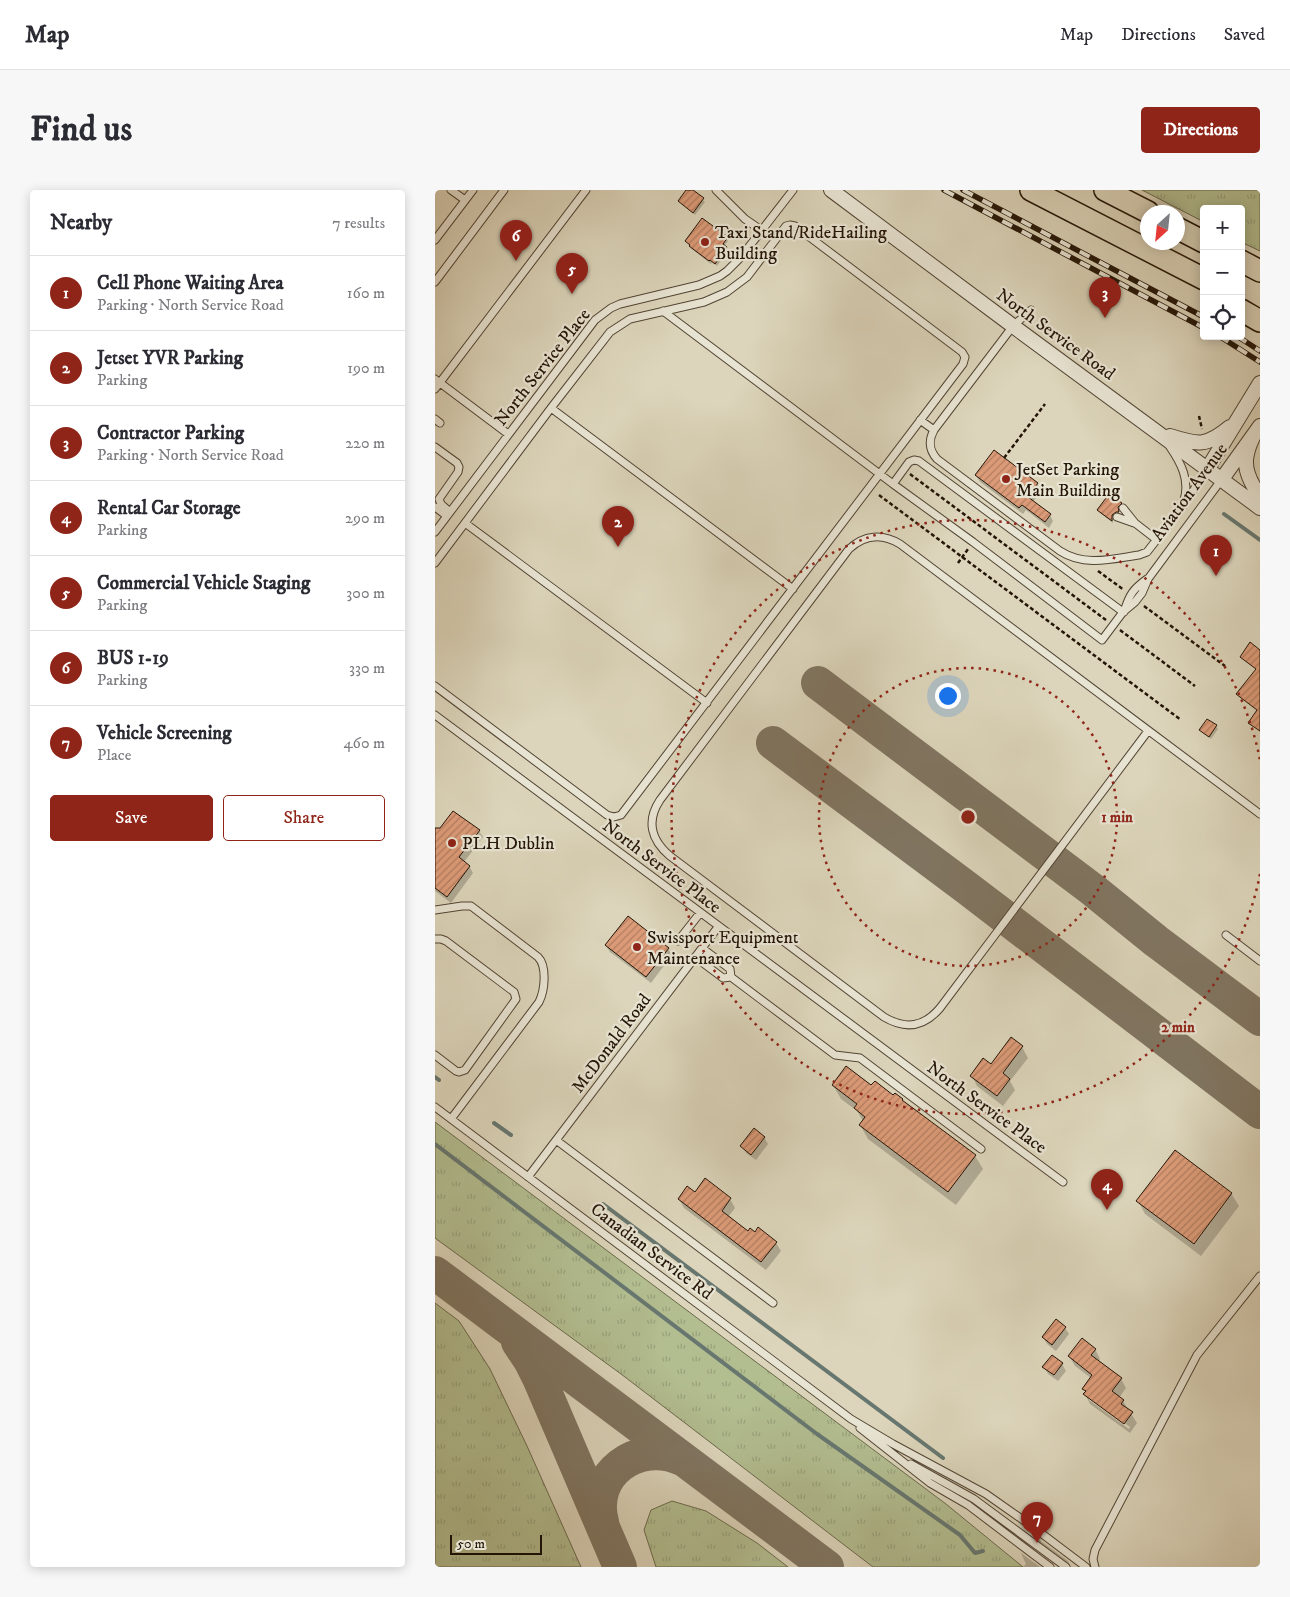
<!DOCTYPE html>
<meta charset="utf-8">
<style>
:root{--surface:#fff;--page:#f7f7f7;--text:#2b2b33;--muted:#7c7c81;--line:#e1e1e2;--accent:#8f2418}
body{margin:0;font-family:"IM FELL DW Pica",serif;background:var(--page);color:var(--text)}
.controls{position:absolute;right:15px;top:15px;display:grid;overflow:hidden;border-radius:5px;box-shadow:0 2px 12px #0003}
.controls button{width:45px;height:45px;display:grid;place-items:center;padding:0;border:0;border-bottom:1px solid var(--line);background:var(--surface);color:var(--text);font:25px sans-serif}
.compass{position:absolute;left:705px;top:15px;width:45px;height:45px;border-radius:50%;background:var(--surface);box-shadow:0 2px 12px #0003;rotate:207deg}
.scale{position:absolute;left:15px;bottom:12px;width:92px;box-sizing:border-box;padding-left:5px;border:2px solid #241507;border-top:0;font-size:14px;line-height:18px;white-space:nowrap;color:#241507;-webkit-text-stroke:4px #e8e4d3;paint-order:stroke}
.you{position:absolute;left:512px;top:505px;width:18px;height:18px;margin:-12px;border:4px solid #fff;border-radius:50%;background:#1a73e8;box-shadow:0 0 0 8px #1a73e833}
.badge{display:grid;place-items:center;width:32px;height:32px;border-radius:50%;background:var(--accent);color:#fff;font-size:16px;font-weight:700}
.pin{position:absolute;translate:-50% -41px;filter:drop-shadow(0 1px 2px #0008)}
.pin::after{content:'';position:absolute;top:26px;width:18px;height:15px;background:inherit;clip-path:polygon(0 0,100% 0,50% 100%)}
.list{margin:0;padding:0;list-style:none}
h2{display:flex;justify-content:space-between;align-items:center;height:65px;margin:0;padding:0 20px;font-size:21px}
h2 small{font-size:16px;font-weight:400;color:var(--muted)}
.list li{display:grid;grid-template-columns:32px 1fr auto;gap:15px;align-items:center;box-sizing:border-box;height:75px;padding:0 20px;border-top:1px solid var(--line)}
.list b{display:block;font-size:19px;white-space:nowrap}
.list p{margin:0;font-size:16px;white-space:nowrap;color:var(--muted)}
.list em{font-size:16px;font-style:normal;color:var(--muted)}
.actions{display:flex;gap:10px;padding:15px 20px}
.actions a{flex:1;padding:11px 0;border:1px solid var(--accent);border-radius:5px;text-align:center;font-size:18px;color:var(--accent)}
.actions .main{background:var(--accent);color:#fff}
.icon{flex:none;width:28px;height:28px;fill:none;stroke:currentColor;stroke-width:2;stroke-linecap:round;stroke-linejoin:round}
.map{position:relative;flex:none;width:825px;height:1377px;overflow:hidden;border-radius:5px}
header{display:flex;align-items:center;gap:30px;box-sizing:border-box;height:70px;padding:0 25px;background:var(--surface);border-bottom:1px solid var(--line)}
header strong{font-size:24px}
nav{display:flex;gap:28px;margin-inline-start:auto;font-size:18px}
.intro{display:flex;align-items:center;justify-content:space-between;box-sizing:border-box;height:120px;padding:0 30px}
h1{margin:0;font-size:35px}
.button{padding:12px 22px;border-radius:5px;background:var(--accent);color:#fff;font-size:18px;font-weight:700}
main{display:flex;gap:30px;padding:0 30px}
aside{flex:1;background:var(--surface);border-radius:5px;box-shadow:0 2px 12px #0003}
.map>svg:first-child{display:block}
.grass{fill:url(#grass-tufts);stroke:#6b694c}
.shadow{fill:#0003;fill-rule:evenodd}
.lines{fill:none;stroke-linecap:round;stroke-linejoin:round}
.stream{stroke:#677770;stroke-width:4}
.taxiway{stroke:#807561;stroke-width:34}
.building{fill:url(#building-hatch);stroke:#241507}
.lane-casing{stroke:#524534;stroke-width:9}
.street-casing{stroke:#524534;stroke-width:16}
.primary-casing{stroke:#241507;stroke-width:24}
.path{stroke:#241507;stroke-width:2.5;stroke-dasharray:4 2.5;stroke-linecap:butt}
.lane{stroke:#e8e4d3;stroke-width:7}
.street{stroke:#e8e4d3;stroke-width:14}
.primary{stroke:#dcd5bb;stroke-width:21}
.rail-casing{stroke:#241507;stroke-width:5.5}
.rail{stroke:#e8e4d3;stroke-width:4;stroke-dasharray:11;stroke-linecap:butt}
.ring{fill:none;stroke:#8f2418;stroke-width:2.5;stroke-dasharray:2.5 5}
.poi-dot{fill:#8f2418;stroke:#e8e4d3;stroke-width:2}
.labels{text-anchor:middle;stroke-width:4.5;stroke-linejoin:round;paint-order:stroke}
.poi-label{font-size:18px;fill:#241507;stroke:#e8e4d3;text-anchor:start}
.street-label{font-size:18px;fill:#241507;stroke:#e8e4d3}
.centre{fill:#8f2418;stroke:#e8e4d3;stroke-width:2.5}
.ring-label{font-size:15px;text-anchor:middle;font-weight:bold;fill:#8f2418;stroke:#e8e4d3;stroke-width:4.5;stroke-linejoin:round;paint-order:stroke}
</style>
<header>
<strong>Map</strong>
<nav><a>Map</a><a>Directions</a><a>Saved</a></nav>
</header>
<div class="intro"><h1>Find us</h1><a class="button">Directions</a></div>
<main>
<aside>
<h2>Nearby<small>7 results</small></h2>
<ul class="list">
<li><span class="badge">1</span><div><b>Cell Phone Waiting Area</b><p>Parking · North Service Road</p></div><em>160 m</em></li>
<li><span class="badge">2</span><div><b>Jetset YVR Parking</b><p>Parking</p></div><em>190 m</em></li>
<li><span class="badge">3</span><div><b>Contractor Parking</b><p>Parking · North Service Road</p></div><em>220 m</em></li>
<li><span class="badge">4</span><div><b>Rental Car Storage</b><p>Parking</p></div><em>290 m</em></li>
<li><span class="badge">5</span><div><b>Commercial Vehicle Staging</b><p>Parking</p></div><em>300 m</em></li>
<li><span class="badge">6</span><div><b>BUS 1-19</b><p>Parking</p></div><em>330 m</em></li>
<li><span class="badge">7</span><div><b>Vehicle Screening</b><p>Place</p></div><em>460 m</em></li>
</ul>
<div class="actions"><a class="main">Save</a><a>Share</a></div>
</aside>
<div class="map">
<svg width="825" height="1377" viewBox="0 0 825 1377">
<defs>
<pattern id="grass-tufts" width="24" height="20" patternUnits="userSpaceOnUse" patternTransform="scale(1.25)"><rect width="24" height="20" fill="#b2bd90"/><path d="M3 7l-1-3M5 7V3M7 7l1-3M15 17l-1-3M17 17v-4M19 17l1-3" fill="none" stroke="#99a27b"/></pattern>
<pattern id="building-hatch" width="6" height="6" patternUnits="userSpaceOnUse" patternTransform="scale(1.25)"><rect width="6" height="6" fill="#dc9b78"/><path d="M-1 1l2-2M0 6l6-6M5 7l2-2" fill="none" stroke="#b27d60"/></pattern>
</defs>
<rect width="100%" height="100%" fill="#dcd5bb"/>
<filter id="stains"><feTurbulence type="fractalNoise" baseFrequency=".004" numOctaves="4"/><feColorMatrix values="0 0 0 0 .2 0 0 0 0 .09 0 0 0 0 .02 0 0 0 .5 -.17"/></filter>
<radialGradient id="worn" r=".72"><stop offset=".6" stop-color="#630" stop-opacity="0"/><stop offset="1" stop-color="#630" stop-opacity=".3"/></radialGradient>
<!-- grass -->
<path class="grass" d="M 707,0 L 825,0 L 825,61 L 806,52 L 806,19 L 769,19 L 769,32 Z
M 0,932 L 511,1314 L 588,1377 L 438,1377 L 186,1184 L 0,1048 Z
M 0,1113 L 24,1131 L 55,1179 L 92,1256 L 146,1377 L 0,1377 Z
M 237,1311 L 271,1321 L 322,1353 L 353,1377 L 221,1377 L 209,1340 L 216,1320 Z"/>
<!-- shadow -->
<path class="shadow" d="M 253,0 L 256,0 L 270,12 L 260,25 L 244,11 Z
M 292,48 L 293,51 L 289,56 L 293,61 L 282,76 L 277,72 L 276,74 L 257,59 L 252,51 Z
M 541,286 L 602,294 L 606,301 L 598,312 L 615,325 L 618,331 L 614,338 L 591,320 L 588,324 L 545,292 Z
M 686,314 L 687,316 L 684,320 L 684,325 L 678,328 L 678,333 L 665,323 L 664,320 Z
M 825,462 L 825,542 L 815,533 L 823,521 L 804,507 L 803,504 L 822,480 L 806,467 Z
M 781,536 L 783,539 L 776,549 L 768,543 L 766,541 Z
M 6,639 L 44,641 L 48,647 L 29,672 L 34,676 L 38,683 L 16,713 L 0,701 L 0,642 Z
M 171,756 L 233,759 L 237,765 L 216,793 L 175,762 Z
M 587,857 L 593,868 L 575,891 L 580,900 L 568,916 L 542,896 L 537,886 Z
M 398,895 L 437,897 L 467,909 L 468,912 L 540,966 L 548,979 L 521,1015 L 433,949 L 425,935 L 428,931 L 422,921 L 406,909 Z
M 329,947 L 333,954 L 321,970 L 311,963 L 307,956 Z
M 270,990 L 295,1009 L 300,1018 L 293,1027 L 314,1043 L 341,1053 L 346,1061 L 331,1080 L 249,1018 L 244,1009 L 260,1003 Z
M 796,1003 L 804,1016 L 766,1066 L 710,1024 L 703,1011 Z
M 630,1138 L 634,1144 L 621,1161 L 612,1154 L 608,1147 Z
M 660,1159 L 665,1169 L 663,1172 L 686,1189 L 691,1198 L 684,1208 L 688,1211 L 702,1233 L 695,1243 L 655,1214 L 650,1204 L 651,1203 L 649,1199 L 656,1188 L 640,1176 L 634,1166 ZM 654,1207 L 695,1237 L 694,1239 L 654,1210 Z
M 627,1174 L 631,1181 L 623,1191 L 613,1184 L 609,1177 Z
M 599,1346 L 633,1371 L 636,1377 L 633,1377 L 605,1356 Z
M 586,1363 L 605,1377 L 588,1377 L 591,1374 Z"/>
<g class="lines">
<!-- stream -->
<path class="stream" d="M 789,324 L 825,350
M 0,887 L 4,890
M 59,933 L 76,945
M 0,954 L 382,1244 L 525,1345 L 540,1363 L 548,1361
M 168,1014 L 508,1268"/>
<!-- taxiway -->
<path class="taxiway" d="M 383,493 L 658,700 L 721,751 L 825,829
M 338,553 L 532,698 L 825,922
M 0,1083 L 392,1377
M 83,1152 L 95,1170 L 105,1190 L 185,1377
M 167,1332 C 154,1284 203,1249 247,1269"/>
</g>
<!-- building -->
<path class="building" d="M 251,0 L 258,0 L 269,8 L 258,23 L 243,11 Z
M 267,28 L 293,47 L 288,54 L 292,57 L 280,74 L 275,70 L 274,71 L 254,56 L 255,55 L 250,51 Z
M 559,260 L 603,293 L 593,307 L 616,324 L 610,332 L 587,315 L 584,318 L 540,285 Z
M 674,304 L 687,313 L 683,317 L 684,322 L 681,322 L 677,325 L 677,331 L 662,320 Z
M 815,452 L 825,460 L 825,541 L 813,533 L 822,520 L 801,504 L 821,479 L 805,467 Z
M 772,529 L 782,535 L 774,547 L 764,540 Z
M 18,621 L 45,640 L 24,667 L 35,676 L 12,707 L 0,698 L 0,638 L 5,638 Z
M 193,726 L 234,758 L 211,787 L 170,755 Z
M 576,847 L 588,856 L 568,883 L 575,889 L 562,906 L 535,886 L 548,868 L 556,874 Z
M 411,876 L 436,895 L 440,891 L 458,905 L 460,903 L 468,909 L 467,910 L 541,965 L 513,1002 L 424,935 L 430,927 L 419,918 L 422,914 L 397,895 Z
M 319,938 L 330,947 L 316,965 L 305,956 Z
M 740,960 L 797,1003 L 759,1054 L 701,1011 Z
M 270,988 L 296,1008 L 287,1021 L 313,1041 L 315,1038 L 320,1042 L 323,1037 L 342,1052 L 326,1072 L 243,1009 L 252,996 L 260,1002 Z
M 621,1129 L 631,1137 L 617,1155 L 607,1147 Z
M 647,1148 L 661,1159 L 656,1165 L 687,1188 L 677,1201 L 689,1210 L 686,1214 L 698,1222 L 689,1234 L 648,1204 L 651,1201 L 647,1199 L 657,1185 L 633,1166 Z
M 617,1165 L 628,1173 L 619,1185 L 607,1177 Z"/>
<g class="lines">
<defs>
<path id="lane" d="M 16,0 L 30,10
M 281,0 L 310,29 L 326,40
M 0,50 L 38,0
M 0,92 L 69,0
M 596,120 L 578,136 L 499,240 C 493,251 494,260 502,269 L 625,361 C 650,377 677,369 704,365 L 712,362 L 747,317 L 773,279
M 228,121 L 458,294
M 0,189 L 73,244
M 0,199 L 151,0
M 116,218 L 358,399
M 0,229 L 5,233
M 485,230 L 499,240
M 0,257 L 22,273 L 24,277 L 23,282 L 4,309 L 6,314 L 15,322
M 735,257 C 746,273 755,290 749,310
M 0,317 L 12,326
M 688,318 L 700,333 L 722,350
M 682,327 L 699,333
M 30,333 L 272,513
M 0,342 L 160,130 L 176,118 L 185,114 L 264,95 L 285,86 L 292,81 L 306,67 L 358,0
M 0,373 L 116,218 L 175,142 L 195,129 L 269,112 L 292,102 L 312,87 L 351,36 L 355,35 L 360,36 L 527,162 L 530,167 L 528,174 L 186,625 L 179,627 L 172,625 L 0,496
M 688,422 L 484,271 L 479,270 L 474,272 L 458,294 L 538,352 L 667,450 L 688,422 L 700,412 L 707,403 L 713,389 L 787,289
M 689,422 C 694,405 698,399 712,389
M 0,525 L 628,992
M 713,541 L 505,818 C 489,837 471,840 449,827 L 235,666 C 216,650 211,631 225,610 L 414,359 C 429,345 447,343 465,354 C 585,445 705,534 825,624
M 0,720 L 27,716 L 36,716 L 103,767 C 112,776 110,800 104,812 L 16,929
M 791,745 L 825,771
M 0,749 L 6,749 L 11,751 L 79,802 L 81,809 L 30,880 L 24,882 L 21,881 L 0,865
M 243,751 L 265,723
M 260,767 L 288,788 L 296,787 L 295,779 L 267,758
M 296,787 L 400,865 L 425,868 L 546,959
M 0,917 L 416,1229 L 458,1254 L 551,1304 L 598,1337 L 651,1377
M 121,950 L 338,1113
M 93,987 L 283,737
M 425,1238 L 495,1293 L 533,1315 L 615,1377
M 476,1274 L 539,1309 L 631,1377
M 660,1377 L 658,1369 L 660,1360 L 762,1165 L 825,1086"/>
<path id="street" d="M 396,0 L 578,136 L 825,318
M 819,245 C 816,251 813,258 812,264 C 808,278 817,295 825,306
M 735,246 C 763,255 771,257 795,237
M 773,278 L 825,193
M 787,289 L 825,236"/>
<path id="primary" d="M 596,0 L 769,89
M 670,0 L 713,22
M 742,38 L 769,52
M 806,71 L 825,81
M 806,120 L 825,131"/>
</defs>
<!-- lane casing -->
<use href="#lane" class="lane-casing"/>
<!-- street casing -->
<use href="#street" class="street-casing"/>
<!-- primary casing -->
<use href="#primary" class="primary-casing"/>
<!-- path -->
<path class="path" d="M 764,226 L 767,239
M 569,268 L 610,214
M 475,284 L 671,430
M 444,305 L 746,530
M 523,373 L 533,359
M 663,381 L 689,400
M 709,416 L 790,476
M 685,440 L 760,496"/>
<!-- lane -->
<use href="#lane" class="lane"/>
<!-- street -->
<use href="#street" class="street"/>
<!-- primary -->
<use href="#primary" class="primary"/>
<defs>
<path id="rail" d="M 509,0 L 769,138
M 528,0 L 769,127
M 784,146 L 825,172
M 802,146 L 825,161"/>
</defs>
<!-- rail casing -->
<use href="#rail" class="rail-casing"/>
<!-- rail -->
<use href="#rail" class="rail"/>
</g>
<!-- distance rings -->
<g class="ring">
<circle cx="533" cy="627" r="149"/>
<path d="M825 684A297 297 0 1 1 825 570"/>
</g>
<!-- markers -->
<g class="poi-dot">
<circle cx="270" cy="52" r="5"/>
<circle cx="571" cy="289" r="5"/>
<circle cx="17" cy="653" r="5"/>
<circle cx="202" cy="757" r="5"/>
</g>
<g class="labels">
<!-- poi labels -->
<g class="poi-label">
<text x="280" y="48">Taxi Stand/RideHailing<tspan x="280" dy="21">Building</tspan></text>
<text x="581" y="285">JetSet Parking<tspan x="581" dy="21">Main Building</tspan></text>
<text x="27" y="659">PLH Dublin</text>
<text x="212" y="753">Swissport Equipment<tspan x="212" dy="21">Maintenance</tspan></text>
</g>
<!-- street labels -->
<g class="street-label">
<text transform="translate(621 144) rotate(36)" y="6">North Service Road</text>
<text transform="translate(107 177) rotate(-52)" y="6">North Service Place</text>
<text transform="translate(754 302) rotate(-54)" y="6">Aviation Avenue</text>
<text transform="translate(227 676) rotate(37)" y="6">North Service Place</text>
<text transform="translate(176 853) rotate(-53)" y="6">McDonald Road</text>
<text transform="translate(552 917) rotate(36)" y="6">North Service Place</text>
<text transform="translate(217 1061) rotate(37)" y="6">Canadian Service Rd</text>
</g>
</g>
<circle cx="533" cy="627" r="8" class="centre"/>
<g class="ring-label">
<text x="682" y="632">1 min</text>
<text x="743" y="842">2 min</text>
</g>
<rect width="100%" height="100%" filter="url(#stains)"/>
<rect width="100%" height="100%" fill="url(#worn)"/>
</svg>
<div class="controls">
<button>+</button>
<button>−</button>
<button><svg class="icon" aria-label="locate" viewBox="0 0 24 24"><circle cx="12" cy="12" r="6"/><path d="M12 2v4M12 18v4M2 12h4M18 12h4"/></svg></button>
</div>
<svg class="compass" viewBox="-18 -18 36 36"><path d="M0-13l5 13h-10z" fill="#e53935"/><path d="M0 13l5-13h-10z" fill="#7c7c81"/></svg>
<div class="scale">50 m</div>
<div class="you"></div>
<div class="pin badge" style="left:781px;top:386px">1</div>
<div class="pin badge" style="left:183px;top:357px">2</div>
<div class="pin badge" style="left:670px;top:128px">3</div>
<div class="pin badge" style="left:672px;top:1020px">4</div>
<div class="pin badge" style="left:137px;top:104px">5</div>
<div class="pin badge" style="left:81px;top:71px">6</div>
<div class="pin badge" style="left:602px;top:1353px">7</div>
</div>
</main>
